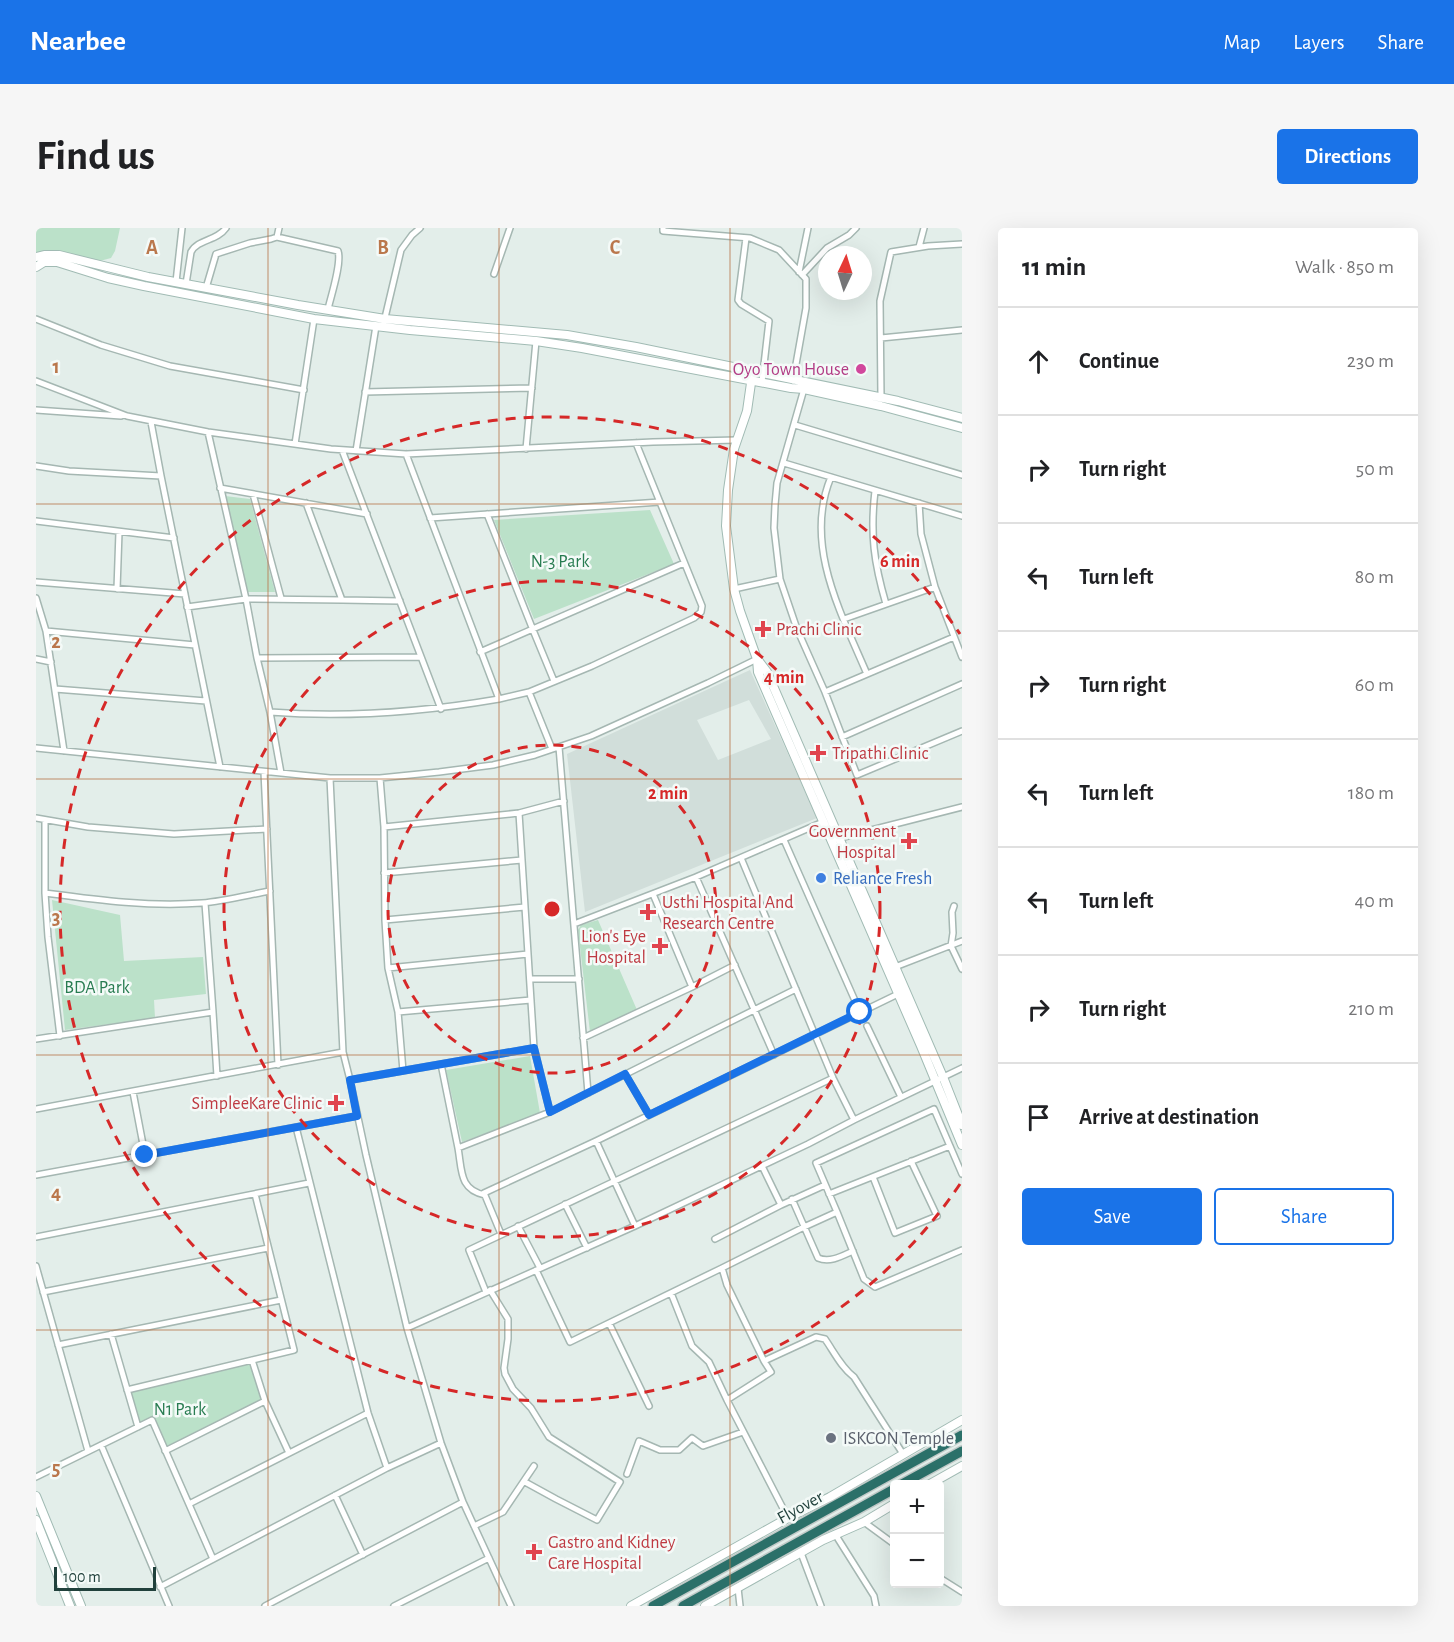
<!DOCTYPE html>
<meta charset="utf-8">
<style>
:root{--surface:#fff;--page:#f6f6f6;--text:#202124;--muted:#757577;--line:#e0e0e0;--accent:#1a73e8}
body{margin:0;font-family:"Alegreya Sans",sans-serif;background:var(--page);color:var(--text)}
.controls{position:absolute;right:18px;bottom:18px;display:grid;overflow:hidden;border-radius:6px;box-shadow:0 6px 24px #0002}
.controls button{width:54px;height:54px;display:grid;place-items:center;padding:0;border:0;border-bottom:2px solid var(--line);background:var(--surface);color:var(--text);font:30px sans-serif}
.compass{position:absolute;left:782px;top:18px;width:54px;height:54px;border-radius:50%;background:var(--surface);box-shadow:0 6px 24px #0002;rotate:4deg}
.scale{position:absolute;left:18px;bottom:15px;width:102px;box-sizing:border-box;padding-left:6px;border:3px solid #21413c;border-top:0;font-size:16px;line-height:21px;white-space:nowrap;color:#21413c;-webkit-text-stroke:4px #f4faf8;paint-order:stroke}
.stop{position:absolute;width:18px;height:18px;margin:-14px;border:4px solid #1a73e8;border-radius:50%;background:#fff}
.stop.end{background:#1a73e8;border-color:#fff;box-shadow:0 2px 6px #0008}
.list{margin:0;padding:0;list-style:none}
h2{display:flex;justify-content:space-between;align-items:center;height:78px;margin:0;padding:0 24px;font-size:26px}
h2 small{font-size:20px;font-weight:400;color:var(--muted)}
.list li{display:grid;grid-template-columns:39px 1fr auto;gap:18px;align-items:center;box-sizing:border-box;height:108px;padding:0 24px;border-top:2px solid var(--line)}
.list b{display:block;font-size:22px;white-space:nowrap}
.list em{font-size:20px;font-style:normal;color:var(--muted)}
.actions{display:flex;gap:12px;padding:18px 24px}
.actions a{flex:1;padding:14px 0;border:2px solid var(--accent);border-radius:6px;text-align:center;font-size:21px;color:var(--accent)}
.actions .main{background:var(--accent);color:#fff}
.icon{flex:none;width:33px;height:33px;fill:none;stroke:currentColor;stroke-width:2;stroke-linecap:round;stroke-linejoin:round}
.map{position:relative;flex:none;width:926px;height:1378px;overflow:hidden;border-radius:6px}
header{display:flex;align-items:center;gap:36px;box-sizing:border-box;height:84px;padding:0 30px;background:var(--accent);color:#fff}
header strong{font-size:28px}
nav{display:flex;gap:33px;margin-inline-start:auto;font-size:21px}
.intro{display:flex;align-items:center;justify-content:space-between;box-sizing:border-box;height:144px;padding:0 36px}
h1{margin:0;font-size:42px}
.button{padding:15px 27px;border-radius:6px;background:var(--accent);color:#fff;font-size:21px;font-weight:700}
main{display:flex;gap:36px;padding:0 36px}
aside{flex:1;background:var(--surface);border-radius:6px;box-shadow:0 6px 24px #0002}
.map>svg:first-child{display:block}
.built{fill:#d1deda;fill-rule:evenodd}
.green{fill:#bbe1c9}
.lines{fill:none;stroke-linecap:round;stroke-linejoin:round}
.street-casing{stroke:#a5b7b2;stroke-width:8}
.secondary-casing{stroke:#a1bbb4;stroke-width:10}
.highway-casing{stroke:#c1cac8;stroke-width:12}
.street{stroke:#fff;stroke-width:5}
.secondary{stroke:#fff;stroke-width:8}
.highway{stroke:#2b7069;stroke-width:9}
.route{stroke:#1a73e8;stroke-width:8}
.grid{fill:none;stroke:#ba774c;stroke-width:1.5;stroke-opacity:0.55}
.ring{fill:none;stroke:#d62828;stroke-width:3;stroke-dasharray:10 8}
.hotel-dot{fill:#d1479c;stroke:#f4faf8;stroke-width:2}
.health-dot{fill:#e0444e;stroke:#f4faf8;stroke-width:2}
.shop-dot{fill:#3f7fe0;stroke:#f4faf8;stroke-width:2}
.worship-dot{fill:#6b7280;stroke:#f4faf8;stroke-width:2}
.labels{text-anchor:middle;stroke-width:5;stroke-linejoin:round;paint-order:stroke}
.hotel-label{font-size:18px;fill:#b23c85;stroke:#f4faf8;text-anchor:end}
.park-label{font-size:18px;fill:#287c51;stroke:#f4faf8}
.health-label{font-size:18px;fill:#be3a42;stroke:#f4faf8;text-anchor:start}
.shop-label{font-size:18px;fill:#366cbe;stroke:#f4faf8;text-anchor:start}
.worship-label{font-size:18px;fill:#5b616d;stroke:#f4faf8;text-anchor:start}
.street-label{font-size:18px;fill:#21413c;stroke:#f4faf8}
.grid-label{font-size:20px;text-anchor:middle;font-weight:bold;fill:#ba774c;stroke:#f4faf8;stroke-width:5;stroke-linejoin:round;paint-order:stroke}
.centre{fill:#d62828;stroke:#f4faf8;stroke-width:3}
.ring-label{font-size:18px;text-anchor:middle;font-weight:bold;fill:#d62828;stroke:#f4faf8;stroke-width:5;stroke-linejoin:round;paint-order:stroke}
</style>
<header>
<strong>Nearbee</strong>
<nav><a>Map</a><a>Layers</a><a>Share</a></nav>
</header>
<div class="intro"><h1>Find us</h1><a class="button">Directions</a></div>
<main>
<div class="map">
<svg width="926" height="1378" viewBox="0 0 926 1378">
<rect width="100%" height="100%" fill="#e3eeea"/>
<!-- built -->
<path class="built" d="M 714,442 L 781,590 L 549,684 L 531,526 ZM 713,472 L 735,511 L 682,532 L 661,492 Z"/>
<!-- green -->
<path class="green" d="M 0,0 L 84,0 L 79,23 L 75,30 L 60,34 L 0,29 Z
M 189,268 L 214,271 L 239,364 L 211,364 Z
M 614,282 L 638,336 L 498,391 L 458,292 Z
M 16,672 L 84,687 L 88,733 L 167,729 L 170,766 L 118,772 L 119,790 L 29,802 Z
M 562,692 L 601,782 L 554,804 L 542,702 L 545,697 Z
M 494,828 L 504,885 L 426,914 L 410,842 Z
M 216,1132 L 229,1173 L 129,1223 L 116,1193 L 102,1199 L 91,1162 Z"/>
<g class="lines">
<defs>
<path id="street" d="M 243,0 L 241,9 L 302,23 C 306,35 295,68 292,81
M 627,0 L 627,3 L 714,10 L 743,22 L 770,51 L 770,80 L 757,153
M 710,10 L 702,72 L 705,76 L 733,93 L 726,154
M 883,19 L 888,0
M 763,44 L 772,0
M 458,46 L 474,0
M 766,47 L 791,20 L 813,7 L 820,0
M 140,54 L 146,0
M 150,56 L 155,24 C 162,11 181,13 190,0
M 170,60 L 180,26 L 214,15 L 235,11 L 241,9
M 0,91 L 65,117 L 134,138 L 268,162
M 348,94 L 365,22 L 376,7 L 384,0
M 845,110 L 926,102
M 0,153 L 91,188 L 172,204 L 295,221 L 370,226 L 617,214 L 701,212
M 768,161 L 741,255 L 739,277 L 738,300 L 744,351 L 761,401 L 789,464 L 821,547 L 926,503
M 329,164 L 496,160
M 845,169 L 844,73 L 855,24 L 892,18 L 926,16
M 0,182 L 85,188
M 115,194 L 125,248 L 184,539
M 759,197 L 926,247
M 172,204 L 210,371 L 221,430 L 234,484
M 259,216 L 278,91
M 490,221 L 500,113
M 306,222 L 405,481
M 320,223 L 340,98
M 370,226 L 463,471 L 493,464
M 748,235 L 926,288
M 0,238 L 33,243 L 125,248
M 795,249 C 767,316 805,385 831,446
M 184,260 L 331,286
M 839,263 C 834,306 838,335 850,376
M 217,266 L 245,370
M 451,286 L 497,402 L 518,453
M 394,290 L 624,274
M 0,293 L 138,310
M 0,354 L 149,366
M 899,359 L 926,429
M 81,361 L 83,304
M 698,361 L 744,351
M 0,370 L 10,403 L 28,523
M 306,372 L 364,373
M 151,379 L 210,371 L 306,372 L 270,275
M 808,391 L 899,359 L 885,306 L 883,275
M 10,403 L 159,417
M 444,424 L 648,335
M 221,430 L 385,429
M 0,431 L 15,434
M 19,461 L 170,473
M 789,464 L 918,409
M 806,509 L 926,456
M 523,519 L 552,865
M 0,520 L 294,550 L 344,550 L 403,544 L 457,537 L 499,527 L 555,508 L 672,455 L 721,431
M 516,521 L 493,464 L 556,438 L 658,390 L 665,384 L 666,378 L 600,215
M 228,544 L 242,837
M 245,545 L 234,484 C 310,490 387,484 463,471
M 294,550 L 307,824 L 314,852
M 344,550 L 348,599 L 349,692 L 352,740 L 362,784 L 367,843
M 483,585 L 498,820
M 0,590 L 52,599 L 138,606 L 231,601
M 9,592 L 9,665 C 62,672 113,679 166,675 C 188,673 212,667 234,663
M 348,599 L 483,585 L 528,573
M 800,611 L 926,579
M 748,612 L 824,784
M 705,630 L 797,850 L 818,892
M 348,645 L 486,632
M 660,649 L 738,827
M 9,665 L 12,709 L 24,808
M 617,666 L 656,759 L 699,737
M 169,675 L 177,784
M 918,678 L 916,684 L 917,705 L 915,718 L 926,741
M 349,692 L 489,679
M 538,696 L 660,649 L 787,594
M 859,739 L 926,713
M 352,740 L 492,726
M 494,751 L 543,751
M 362,784 L 495,772
M 831,798 L 865,869
M 547,810 L 656,759
M 0,811 L 177,784 L 181,848
M 405,836 L 422,920 L 514,884
M 589,846 L 613,887
M 97,864 L 109,927
M 0,881 L 307,824
M 260,899 L 332,1185 L 351,1240
M 560,913 L 599,998
M 422,920 C 426,942 423,962 449,967
M 726,938 L 745,977
M 0,947 L 321,888
M 837,949 L 859,1005 L 901,988 L 875,933
M 793,966 L 914,918
M 756,971 L 782,1030 C 794,1035 806,1028 817,1023
M 529,976 L 551,1020
M 801,984 L 780,935 L 898,881 L 926,946
M 482,998 L 504,1040
M 465,1006 L 448,965 L 560,913 L 862,766
M 0,1009 L 273,955
M 679,1011 L 745,977 L 789,957
M 0,1038 L 52,1223
M 686,1040 L 768,999 L 801,984 L 828,1051 L 839,1059 L 926,1022
M 500,1042 L 534,1114 L 686,1040 L 691,1057 L 728,1133
M 454,1062 L 472,1091 L 472,1111 L 468,1140 L 469,1146 L 477,1161 L 495,1180 L 513,1209 L 584,1254 L 561,1292 L 520,1271 L 489,1254
M 7,1064 L 232,1020
M 450,1064 L 433,1022 L 797,850
M 635,1065 L 656,1118 L 673,1134 L 691,1172
M 573,1095 L 613,1178
M 371,1100 L 599,998 L 772,916 L 818,892 L 926,840
M 75,1106 L 102,1199
M 22,1117 L 245,1072
M 216,1132 L 229,1173 L 253,1225
M 91,1162 L 258,1122 L 219,966
M 65,1217 L 133,1378
M 129,1223 L 229,1173
M 591,1246 L 603,1213 L 624,1222 L 643,1222 L 656,1210 L 667,1218 L 707,1204
M 0,1249 L 116,1192 L 177,1331
M 299,1267 L 327,1327
M 153,1276 L 332,1185
M 752,1290 L 691,1172 L 735,1144 L 728,1133 L 780,1109 L 789,1111 C 798,1124 805,1139 818,1149 L 867,1226
M 828,1294 L 858,1316
M 438,1298 L 467,1284 L 498,1238
M 799,1306 L 838,1368 L 840,1378
M 765,1325 L 785,1378
M 904,1350 L 926,1364
M 124,1359 L 351,1240 L 405,1215
M 702,1360 L 704,1378
M 229,1378 L 427,1274
M 358,1378 L 453,1330
M 475,1378 L 427,1274 L 405,1215 L 371,1100 L 330,927 L 314,852 L 498,820 L 514,884 L 760,761"/>
<path id="secondary" d="M 0,29 L 9,27 L 23,27 L 112,49 L 262,77 L 349,91 L 531,107 L 600,119 L 862,173 L 926,190
M 0,39 L 8,34 L 21,34 L 72,50 L 108,58 L 278,91 L 374,102 L 500,113 L 546,120 L 755,160 L 768,161 L 845,178 L 926,200
M 716,148 L 711,183 L 698,221 L 692,262 L 690,298 L 698,361 L 704,383 L 721,431 L 722,444 L 885,818 L 926,917
M 722,432 L 731,444 L 907,849 L 926,897
M 894,1256 L 926,1238
M 0,1268 L 45,1378
M 0,1292 L 34,1378
M 595,1378 L 752,1290 L 794,1269 L 926,1192
M 669,1378 L 787,1312 L 828,1294 L 858,1276"/>
<path id="highway" d="M 866,1256 L 926,1223
M 617,1378 L 926,1207
M 647,1378 L 858,1261"/>
</defs>
<!-- street casing -->
<use href="#street" class="street-casing"/>
<!-- secondary casing -->
<use href="#secondary" class="secondary-casing"/>
<!-- highway casing -->
<use href="#highway" class="highway-casing"/>
<!-- street -->
<use href="#street" class="street"/>
<!-- secondary -->
<use href="#secondary" class="secondary"/>
<!-- highway -->
<use href="#highway" class="highway"/>
</g>
<g class="lines">
<!-- route -->
<path class="route" d="M 109,927 L 321,888 L 314,852 L 498,820 L 514,884 L 589,846 L 613,887 L 824,784"/>
</g>
<!-- grid -->
<path class="grid" d="M 232,0 L 232,1378M 463,0 L 463,1378M 694,0 L 694,1378M 0,276 L 926,276M 0,551 L 926,551M 0,827 L 926,827M 0,1102 L 926,1102"/>
<!-- distance rings -->
<g class="ring">
<circle cx="516" cy="681" r="164"/>
<circle cx="516" cy="681" r="328"/>
<path d="M924 956A492 492 0 1 1 924 406"/>
</g>
<!-- markers -->
<circle class="hotel-dot" cx="825" cy="141" r="6"/>
<g class="health-dot">
<path d="M724 392h6v6h6v6h-6v6h-6v-6h-6v-6h6z"/>
<path d="M779 516h6v6h6v6h-6v6h-6v-6h-6v-6h6z"/>
<path d="M870 604h6v6h6v6h-6v6h-6v-6h-6v-6h6z"/>
<path d="M609 675h6v6h6v6h-6v6h-6v-6h-6v-6h6z"/>
<path d="M621 709h6v6h6v6h-6v6h-6v-6h-6v-6h6z"/>
<path d="M297 866h6v6h6v6h-6v6h-6v-6h-6v-6h6z"/>
<path d="M495 1315h6v6h6v6h-6v6h-6v-6h-6v-6h6z"/>
</g>
<circle class="shop-dot" cx="785" cy="650" r="6"/>
<circle class="worship-dot" cx="795" cy="1210" r="6"/>
<g class="labels">
<!-- hotel labels -->
<g class="hotel-label">
<text x="813" y="147">Oyo Town House</text>
</g>
<!-- park labels -->
<g class="park-label">
<text x="524" y="339">N-3 Park</text>
<text x="61" y="765">BDA Park</text>
<text x="144" y="1187">N1 Park</text>
</g>
<!-- health labels -->
<g class="health-label">
<text x="740" y="407">Prachi Clinic</text>
<text x="796" y="531">Tripathi Clinic</text>
<text x="860" y="609" text-anchor="end">Government<tspan x="860" dy="21">Hospital</tspan></text>
<text x="626" y="680">Usthi Hospital And<tspan x="626" dy="21">Research Centre</tspan></text>
<text x="610" y="714" text-anchor="end">Lion's Eye<tspan x="610" dy="21">Hospital</tspan></text>
<text x="286" y="881" text-anchor="end">SimpleeKare Clinic</text>
<text x="512" y="1320">Gastro and Kidney<tspan x="512" dy="21">Care Hospital</tspan></text>
</g>
<!-- shop labels -->
<g class="shop-label">
<text x="797" y="656">Reliance Fresh</text>
</g>
<!-- worship labels -->
<g class="worship-label">
<text x="807" y="1216">ISKCON Temple</text>
</g>
<!-- street labels -->
<g class="street-label">
<text transform="translate(764 1279) rotate(-29)" y="6">Flyover</text>
</g>
</g>
<g class="grid-label">
<text x="116" y="26">A</text>
<text x="347" y="26">B</text>
<text x="579" y="26">C</text>
<text x="20" y="145">1</text>
<text x="20" y="420">2</text>
<text x="20" y="696">3</text>
<text x="20" y="971">4</text>
<text x="20" y="1247">5</text>
</g>
<circle cx="516" cy="681" r="9" class="centre"/>
<g class="ring-label">
<text x="864" y="339">6 min</text>
<text x="748" y="455">4 min</text>
<text x="632" y="571">2 min</text>
</g>
</svg>
<div class="controls">
<button>+</button>
<button>−</button>
</div>
<svg class="compass" viewBox="-18 -18 36 36"><path d="M0-13l5 13h-10z" fill="#e53935"/><path d="M0 13l5-13h-10z" fill="#757577"/></svg>
<div class="scale">100 m</div>
<div class="stop" style="left:824px;top:784px"></div>
<div class="stop end" style="left:109px;top:927px"></div>
</div>
<aside>
<h2>11 min<small>Walk · 850 m</small></h2>
<ul class="list">
<li><svg class="icon" aria-label="ahead" viewBox="0 0 24 24"><path d="M12 20V5M6 11l6-6 6 6"/></svg><div><b>Continue</b></div><em>230 m</em></li>
<li><svg class="icon" aria-label="right" viewBox="0 0 24 24"><path d="M7 20v-9h11M14 6l5 5-5 5"/></svg><div><b>Turn right</b></div><em>50 m</em></li>
<li><svg class="icon" aria-label="left" viewBox="0 0 24 24"><path d="M17 20v-9H6M10 6l-5 5 5 5"/></svg><div><b>Turn left</b></div><em>80 m</em></li>
<li><svg class="icon" aria-label="right" viewBox="0 0 24 24"><path d="M7 20v-9h11M14 6l5 5-5 5"/></svg><div><b>Turn right</b></div><em>60 m</em></li>
<li><svg class="icon" aria-label="left" viewBox="0 0 24 24"><path d="M17 20v-9H6M10 6l-5 5 5 5"/></svg><div><b>Turn left</b></div><em>180 m</em></li>
<li><svg class="icon" aria-label="left" viewBox="0 0 24 24"><path d="M17 20v-9H6M10 6l-5 5 5 5"/></svg><div><b>Turn left</b></div><em>40 m</em></li>
<li><svg class="icon" aria-label="right" viewBox="0 0 24 24"><path d="M7 20v-9h11M14 6l5 5-5 5"/></svg><div><b>Turn right</b></div><em>210 m</em></li>
<li><svg class="icon" aria-label="arrive" viewBox="0 0 24 24"><path d="M6 21V4h12l-3 4 3 4H6"/></svg><div><b>Arrive at destination</b></div></li>
</ul>
<div class="actions"><a class="main">Save</a><a>Share</a></div>
</aside>
</main>
